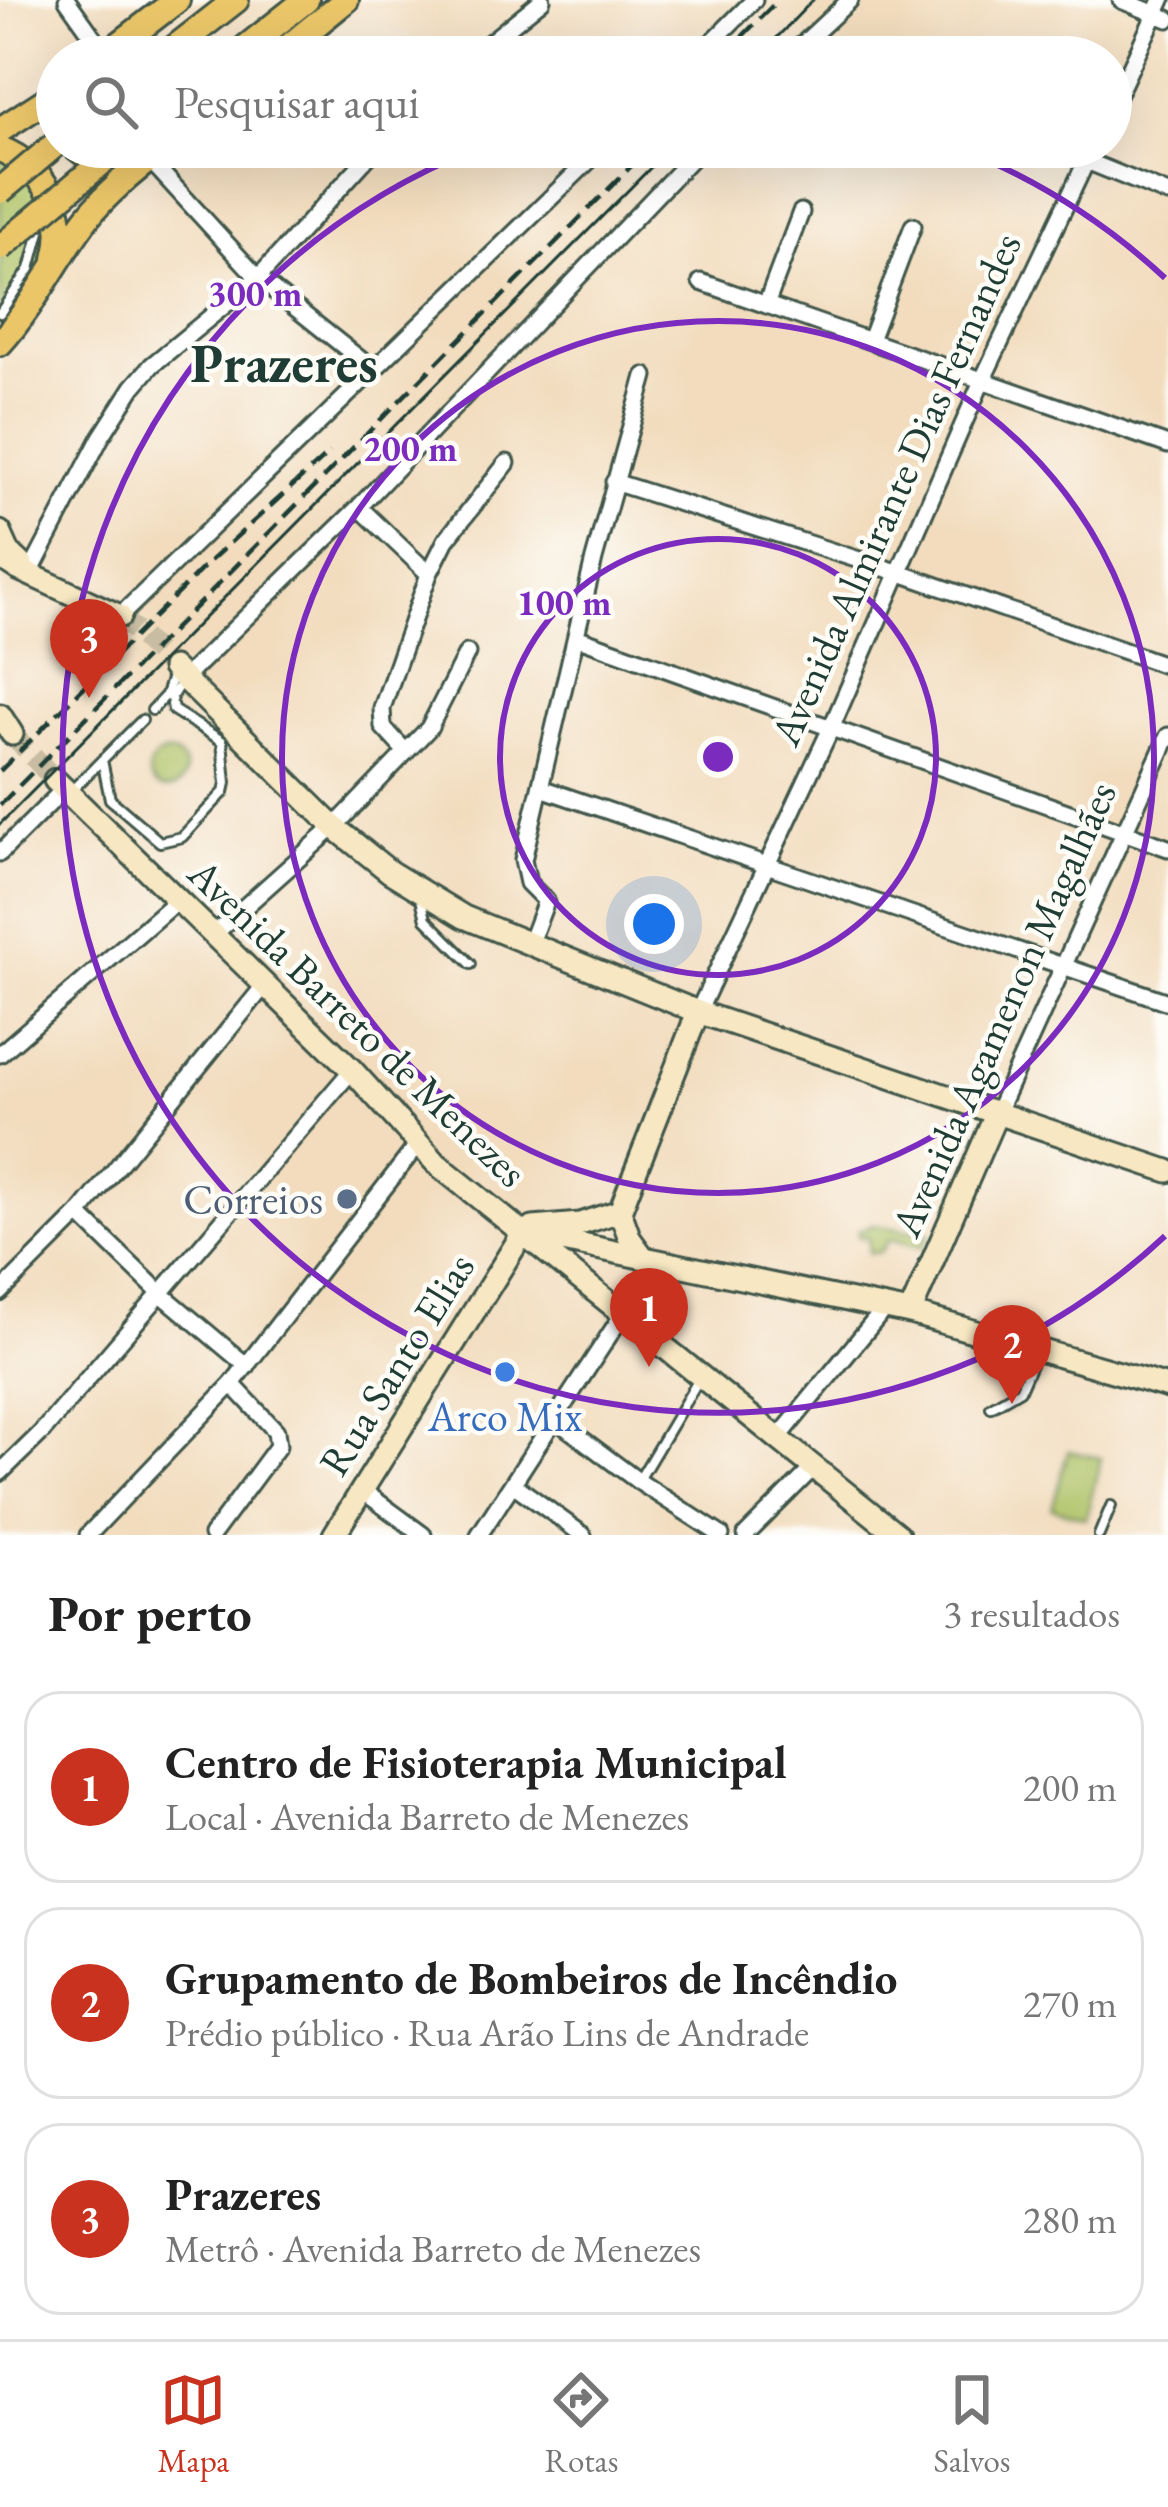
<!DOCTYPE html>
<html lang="pt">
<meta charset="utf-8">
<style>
:root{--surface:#fff;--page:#f2f2f2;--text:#222;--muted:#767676;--line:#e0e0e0;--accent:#c8321e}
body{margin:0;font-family:"EB Garamond",serif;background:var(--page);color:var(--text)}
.you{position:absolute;left:654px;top:924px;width:42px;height:42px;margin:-30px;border:9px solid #fff;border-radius:50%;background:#1a73e8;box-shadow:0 0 0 18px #1a73e833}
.badge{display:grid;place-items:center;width:78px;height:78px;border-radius:50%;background:var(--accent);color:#fff;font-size:39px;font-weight:700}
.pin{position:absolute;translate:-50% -99px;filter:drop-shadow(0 3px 6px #0008)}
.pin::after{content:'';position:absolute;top:63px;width:42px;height:36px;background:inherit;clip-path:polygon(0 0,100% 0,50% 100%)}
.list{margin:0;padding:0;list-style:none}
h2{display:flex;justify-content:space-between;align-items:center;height:156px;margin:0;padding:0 48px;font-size:51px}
h2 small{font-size:39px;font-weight:400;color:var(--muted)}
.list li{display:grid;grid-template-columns:78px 1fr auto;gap:36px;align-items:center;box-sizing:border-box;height:192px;margin:0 24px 24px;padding:0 24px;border:3px solid var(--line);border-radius:36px}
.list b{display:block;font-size:45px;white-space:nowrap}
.list p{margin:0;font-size:39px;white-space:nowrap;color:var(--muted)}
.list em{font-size:39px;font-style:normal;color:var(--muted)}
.icon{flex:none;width:66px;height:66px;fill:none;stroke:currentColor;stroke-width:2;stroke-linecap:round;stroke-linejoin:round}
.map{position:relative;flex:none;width:1168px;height:1535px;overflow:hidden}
.search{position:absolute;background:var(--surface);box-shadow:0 12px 48px #0002;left:36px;right:36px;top:36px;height:132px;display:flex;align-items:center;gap:30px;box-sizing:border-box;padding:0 42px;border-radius:66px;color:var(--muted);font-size:45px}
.sheet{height:804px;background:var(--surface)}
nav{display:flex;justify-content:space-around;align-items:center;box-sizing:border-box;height:168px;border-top:3px solid var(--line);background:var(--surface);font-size:33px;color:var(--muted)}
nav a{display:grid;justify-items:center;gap:6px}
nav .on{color:var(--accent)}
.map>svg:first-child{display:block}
.green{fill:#afc266;stroke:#67804d;stroke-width:3}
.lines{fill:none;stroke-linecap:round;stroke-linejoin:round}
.secondary-tunnel{stroke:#c8bca2;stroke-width:21;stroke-dasharray:21 10;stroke-linecap:butt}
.service-casing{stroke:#3f5549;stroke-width:14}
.minor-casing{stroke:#3f5549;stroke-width:21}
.secondary-casing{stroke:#3f5549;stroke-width:27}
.primary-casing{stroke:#3f5549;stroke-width:30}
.trunk-casing{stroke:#3f5549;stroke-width:30}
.service{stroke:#fff;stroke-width:8}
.minor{stroke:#fff;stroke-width:15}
.secondary{stroke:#f7e8c3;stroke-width:21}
.primary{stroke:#ebc669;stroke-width:24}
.trunk{stroke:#ebc669;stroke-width:24}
.tram{stroke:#1f3d34;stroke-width:3}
.rail{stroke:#1f3d34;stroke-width:4.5;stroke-dasharray:18 9;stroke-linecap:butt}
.trunk-bridge-casing{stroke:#3f5549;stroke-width:30;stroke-linecap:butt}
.trunk-bridge{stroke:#ebc669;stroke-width:24}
.ring{fill:none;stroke:#7b2cbf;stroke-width:6}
.service-dot{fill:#5c6f8a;stroke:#fdfcf7;stroke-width:4.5}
.shop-dot{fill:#3f7fe0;stroke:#fdfcf7;stroke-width:4.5}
.labels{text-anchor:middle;stroke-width:9;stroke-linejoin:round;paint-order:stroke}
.street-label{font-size:42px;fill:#1f3d34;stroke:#fdfcf7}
.service-label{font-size:42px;fill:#4e5e75;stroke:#fdfcf7;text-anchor:end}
.shop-label{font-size:42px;fill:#366cbe;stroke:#fdfcf7}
.district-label{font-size:54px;font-weight:bold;fill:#1f3d34;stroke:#fdfcf7}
.centre{fill:#7b2cbf;stroke:#fdfcf7;stroke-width:6}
.ring-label{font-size:36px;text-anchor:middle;font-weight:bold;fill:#7b2cbf;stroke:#fdfcf7;stroke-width:9;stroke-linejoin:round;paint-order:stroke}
</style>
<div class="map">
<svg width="1168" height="1535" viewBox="0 0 1168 1535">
<rect width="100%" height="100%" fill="#fdfcf7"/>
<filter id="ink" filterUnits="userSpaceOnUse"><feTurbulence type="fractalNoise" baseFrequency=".00833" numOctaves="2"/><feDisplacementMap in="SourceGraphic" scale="24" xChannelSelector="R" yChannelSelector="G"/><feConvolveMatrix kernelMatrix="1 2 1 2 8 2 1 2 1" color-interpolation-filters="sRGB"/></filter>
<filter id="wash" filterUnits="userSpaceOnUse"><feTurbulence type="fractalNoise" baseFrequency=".004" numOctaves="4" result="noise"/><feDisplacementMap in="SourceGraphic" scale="48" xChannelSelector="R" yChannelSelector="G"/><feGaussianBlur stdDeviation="2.7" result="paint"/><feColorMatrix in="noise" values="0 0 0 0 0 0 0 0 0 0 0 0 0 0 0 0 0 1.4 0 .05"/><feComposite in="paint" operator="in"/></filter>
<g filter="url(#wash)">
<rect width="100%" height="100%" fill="#f2dcbd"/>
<!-- green -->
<path class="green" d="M 0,151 L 49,201 L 48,254 L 0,330 Z
M149 771a18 18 0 1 1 36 0a18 18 0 1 1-36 0Z
M 873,1225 L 929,1234 L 922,1248 L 890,1239 L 880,1252 L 869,1253 L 868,1237 L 859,1237 L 858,1231 Z
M 1068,1451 L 1101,1458 L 1086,1518 L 1052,1508 Z"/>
</g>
<g filter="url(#ink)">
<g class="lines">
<!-- secondary-tunnel -->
<path class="secondary-tunnel" d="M 120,616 L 173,668
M 12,734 L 55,780"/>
<defs>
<path id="service" d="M 0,313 L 30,269 L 42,224
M 152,710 L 166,695 L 172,676
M 102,760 L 110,799 L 160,842 L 182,837 L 224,792 L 226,783 L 222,741 L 173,710 L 171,698 L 182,680
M 70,792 L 142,720
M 420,895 L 426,919 L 471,964
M 991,1407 L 1020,1390 L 1037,1351
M 639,1480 L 699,1379
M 1099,1535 L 1111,1506"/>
<path id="minor" d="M 67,0 L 106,55
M 1121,0 L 1168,19
M 799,47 L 825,57
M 472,57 L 542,0
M 697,57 L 754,0
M 789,57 L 850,0
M 1111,109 L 1162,0
M 1052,147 L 1168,194
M 149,159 L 258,278 L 371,368
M 701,282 L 1168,445
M 766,305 L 801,212
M 870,340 L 913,226
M 614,482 L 900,573 L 1168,666
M 359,507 L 429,574
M 30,573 L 101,437 L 133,387 L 152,365 L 258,278 L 377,147
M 120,616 L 603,147
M 576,637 L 1168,848
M 184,678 L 359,507 L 702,147
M 406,752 L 383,727 L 382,708 L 429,574 L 446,540 L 507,463
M 541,788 L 1168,1002
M 0,853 L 64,789
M 212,936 L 334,827 L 429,728 L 467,653
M 529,946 L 546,901 L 528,883 L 523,860 L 594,559 L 645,376
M 698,1012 L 832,726 L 982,381 L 1093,147
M 0,1054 L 175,902
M 998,1110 L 1168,736
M 79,1214 L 159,1292 L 247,1366
M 0,1293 L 79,1214 L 264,986
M 555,1419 L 638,1481 L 721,1535
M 779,1437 L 885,1308
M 0,1473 L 41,1433 L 352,1070
M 513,1484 L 583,1535
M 363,1491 L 423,1535
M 88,1535 L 232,1384 L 418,1144
M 212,1535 L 278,1446 L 276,1431 L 232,1384
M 479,1535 L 623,1314
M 746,1535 L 815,1466"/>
<path id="secondary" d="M 0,532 L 9,552 L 22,564
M 0,557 L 18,569 L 120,616
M 173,668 L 334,827 L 390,872 L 464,917 L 698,1012 L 1168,1171
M 0,715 L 12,734
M 55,780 L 352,1070 L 437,1164 L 898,1535
M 533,1228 L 580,1224 L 620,1211
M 529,1234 L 910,1313 L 1168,1387
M 644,1258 L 630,1239 L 620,1211 L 698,1012
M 910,1313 L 998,1110
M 334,1535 L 523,1233"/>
<path id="primary" d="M 103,57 L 177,0
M 276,57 L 346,0
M 0,130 L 57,93
M 76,147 L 95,162 L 116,168
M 0,149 C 45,167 69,212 56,259
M 0,343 C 35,304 56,259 87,218 C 109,190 137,169 164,147"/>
<path id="trunk" d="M 163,57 L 236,0
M 234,57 L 306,0"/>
</defs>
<!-- service casing -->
<use href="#service" class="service-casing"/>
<!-- minor casing -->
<use href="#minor" class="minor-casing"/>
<!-- secondary casing -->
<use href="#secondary" class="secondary-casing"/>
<!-- primary casing -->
<use href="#primary" class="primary-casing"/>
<!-- trunk casing -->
<use href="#trunk" class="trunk-casing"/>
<!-- service -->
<use href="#service" class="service"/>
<!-- minor -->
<use href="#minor" class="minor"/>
<!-- secondary -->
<use href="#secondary" class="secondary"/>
<!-- primary -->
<use href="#primary" class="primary"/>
<!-- trunk -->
<use href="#trunk" class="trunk"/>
<!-- tram -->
<path class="tram" d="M 758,57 L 813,0
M 0,824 L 671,147"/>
<!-- rail -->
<path class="rail" d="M 722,57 L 778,0
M 0,771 L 211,560 L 330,452
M 0,805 L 650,147"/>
<defs>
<path id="trunk-bridge" d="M 0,191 L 57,143
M 0,248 L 120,147"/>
</defs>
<!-- trunk-bridge casing -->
<use href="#trunk-bridge" class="trunk-bridge-casing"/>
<!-- trunk-bridge -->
<use href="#trunk-bridge" class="trunk-bridge"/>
</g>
</g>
<!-- distance rings -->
<g class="ring">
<circle cx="718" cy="757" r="218"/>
<circle cx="718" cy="757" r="436"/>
<path d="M1165 1236A655 655 0 1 1 478 148M958 148A655 655 0 0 1 1165 278"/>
</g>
<!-- markers -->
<circle class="service-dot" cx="347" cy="1199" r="12"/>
<circle class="shop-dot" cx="505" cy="1372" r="12"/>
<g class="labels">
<!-- street labels -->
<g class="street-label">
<text transform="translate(895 489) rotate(-66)" y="15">Avenida Almirante Dias Fernandes</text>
<text transform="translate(1003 1009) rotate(-66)" y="15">Avenida Agamenon Magalhães</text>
<text transform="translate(358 1022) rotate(44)" y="15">Avenida Barreto de Menezes</text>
<text transform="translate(396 1364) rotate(-58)" y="15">Rua Santo Elias</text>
</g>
<!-- service labels -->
<g class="service-label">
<text x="323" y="1214">Correios</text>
</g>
<!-- shop labels -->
<g class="shop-label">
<text x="505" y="1431">Arco Mix</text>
</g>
<!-- district labels -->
<g class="district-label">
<text x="284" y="382">Prazeres</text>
</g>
</g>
<circle cx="718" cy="757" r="18" class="centre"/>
<g class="ring-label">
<text x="255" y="306">300 m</text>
<text x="410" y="461">200 m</text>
<text x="564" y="615">100 m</text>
</g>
</svg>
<div class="you"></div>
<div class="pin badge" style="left:649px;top:1367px">1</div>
<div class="pin badge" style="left:1012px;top:1404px">2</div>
<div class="pin badge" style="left:89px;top:698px">3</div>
<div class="search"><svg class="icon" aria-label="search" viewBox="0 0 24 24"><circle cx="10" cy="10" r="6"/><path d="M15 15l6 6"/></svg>Pesquisar aqui</div>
</div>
<section class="sheet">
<h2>Por perto<small>3 resultados</small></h2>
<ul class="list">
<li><span class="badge">1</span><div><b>Centro de Fisioterapia Municipal</b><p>Local · Avenida Barreto de Menezes</p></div><em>200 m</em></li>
<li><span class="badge">2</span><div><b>Grupamento de Bombeiros de Incêndio</b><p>Prédio público · Rua Arão Lins de Andrade</p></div><em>270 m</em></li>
<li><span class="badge">3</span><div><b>Prazeres</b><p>Metrô · Avenida Barreto de Menezes</p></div><em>280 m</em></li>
</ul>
</section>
<nav>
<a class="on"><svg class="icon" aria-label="map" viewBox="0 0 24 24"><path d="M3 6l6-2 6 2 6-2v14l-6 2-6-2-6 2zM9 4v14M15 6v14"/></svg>Mapa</a>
<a><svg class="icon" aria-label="directions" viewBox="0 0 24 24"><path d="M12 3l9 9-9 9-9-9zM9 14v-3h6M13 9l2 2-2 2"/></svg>Rotas</a>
<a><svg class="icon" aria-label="saved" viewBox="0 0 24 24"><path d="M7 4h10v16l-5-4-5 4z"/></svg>Salvos</a>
</nav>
